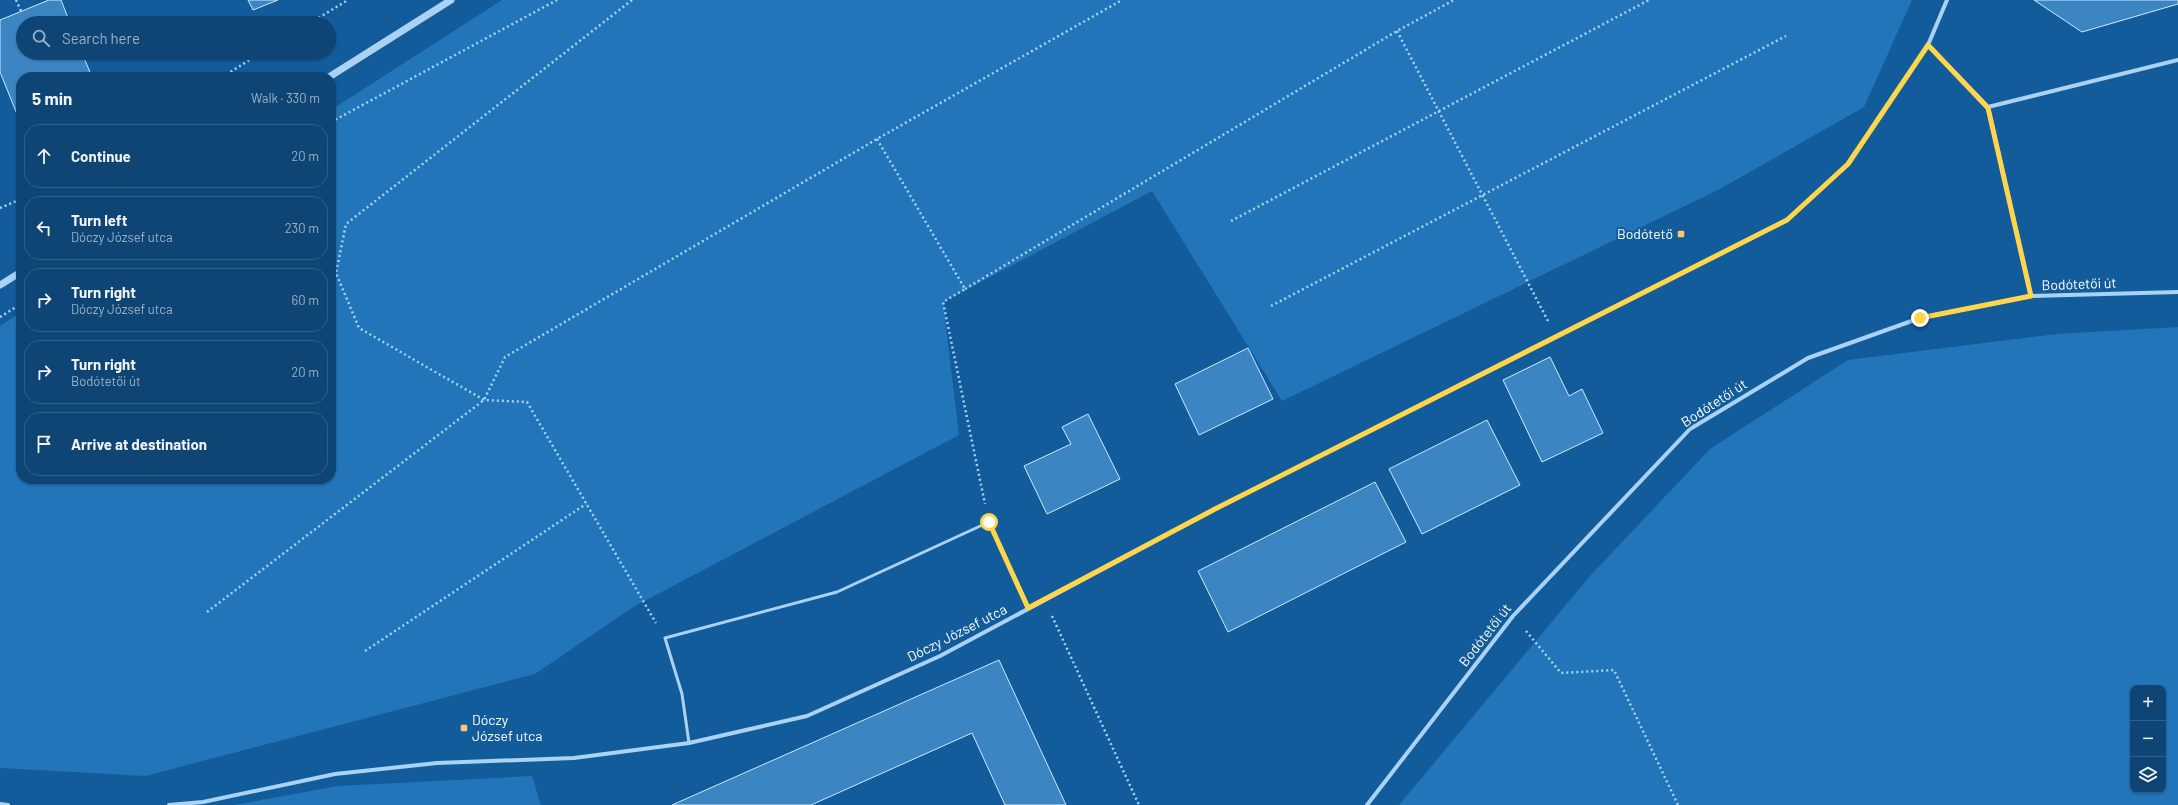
<!DOCTYPE html>
<meta charset="utf-8">
<style>
:root{--surface:#0e4575;--page:#174c7a;--text:#f1f3f6;--muted:#9bb1c5;--line:#2e5d87}
body{margin:0;font-family:Barlow,sans-serif;background:var(--page);color:var(--text)}
.controls{position:absolute;right:12px;bottom:12px;display:grid;overflow:hidden;border-radius:8px;box-shadow:0 1px 3px #0004}
.controls button{width:36px;height:36px;display:grid;place-items:center;padding:0;border:0;border-bottom:1px solid var(--line);background:var(--surface);color:var(--text);font:20px sans-serif}
.stop{position:absolute;width:12px;height:12px;margin:-9px;border:3px solid #ffd54a;border-radius:50%;background:#fff}
.stop.end{background:#ffd54a;border-color:#fff;box-shadow:0 1px 4px #0008}
.list{margin:0;padding:0;list-style:none}
h2{display:flex;justify-content:space-between;align-items:center;height:52px;margin:0;padding:0 16px;font-size:17px}
h2 small{font-size:13px;font-weight:400;color:var(--muted)}
.list li{display:grid;grid-template-columns:26px 1fr auto;gap:12px;align-items:center;box-sizing:border-box;height:64px;margin:0 8px 8px;padding:0 8px;border:1px solid var(--line);border-radius:16px}
.list b{display:block;font-size:15px;white-space:nowrap}
.list p{margin:0;font-size:13px;white-space:nowrap;color:var(--muted)}
.list em{font-size:13px;font-style:normal;color:var(--muted)}
.icon{flex:none;width:22px;height:22px;fill:none;stroke:currentColor;stroke-width:2;stroke-linecap:round;stroke-linejoin:round}
.map{position:relative;flex:none;width:2178px;height:805px;overflow:hidden}
.search{position:absolute;background:var(--surface);box-shadow:0 1px 3px #0004;left:16px;top:16px;width:320px;height:44px;display:flex;align-items:center;gap:10px;box-sizing:border-box;padding:0 14px;border-radius:22px;color:var(--muted);font-size:15px}
.panel{position:absolute;background:var(--surface);box-shadow:0 1px 3px #0004;left:16px;top:72px;width:320px;height:412px;border-radius:16px}
.map>svg:first-child{display:block}
.green{fill:#2275b9;fill-rule:evenodd}
.building{fill:#3c85c3;stroke:#d1e9fd}
.lines{fill:none;stroke-linecap:round;stroke-linejoin:round}
.path{stroke:#a9d2f4;stroke-width:2.5;stroke-dasharray:2 3;stroke-linecap:butt}
.service{stroke:#a9d2f4;stroke-width:3}
.minor{stroke:#a9d2f4;stroke-width:4}
.tertiary{stroke:#a9d2f4;stroke-width:7}
.route{stroke:#ffd54a;stroke-width:5}
.poi-dot{fill:#ffc76b;stroke:#135c9c;stroke-width:1.5}
.labels{text-anchor:middle;stroke-width:4;stroke-linejoin:round;paint-order:stroke}
.poi-label{font-size:14px;fill:#fff;stroke:#135c9c;text-anchor:end}
.street-label{font-size:14px;fill:#fff;stroke:#135c9c}
</style>
<div class="map">
<svg width="2178" height="805" viewBox="0 0 2178 805">
<rect width="100%" height="100%" fill="#135c9c"/>
<!-- green -->
<path class="green" d="M 502,0 L 1912,0 L 1864,107 L 1720,189 L 1282,401 L 1152,191 L 943,302 L 959,435 L 633,607 L 535,674 L 145,776 L 0,768 L 0,326 L 21,312 L 21,479 L 331,479 L 331,110 Z
M 2178,327 L 2178,805 L 1399,805 L 1590,576 L 1710,449 L 1848,360 L 2057,334 ZM 2133,688 L 2163,688 L 2163,790 L 2133,790 Z
M 532,776 L 541,805 L 234,805 L 338,786 Z"/>
<!-- building -->
<path class="building" d="M 49,0 L 61,0 L 70,23 L 23,23 L 23,53 L 82,53 L 92,77 L 21,77 L 21,124 L 0,72 L 0,20 Z
M 248,0 L 278,0 L 253,10 Z
M 2034,0 L 2178,0 L 2178,4 L 2082,32 Z
M 1248,348 L 1273,399 L 1199,435 L 1175,384 Z
M 1550,357 L 1569,396 L 1582,389 L 1603,433 L 1542,462 L 1503,380 Z
M 1088,414 L 1120,479 L 1047,514 L 1024,466 L 1071,444 L 1062,427 Z
M 1487,420 L 1520,485 L 1422,534 L 1389,469 Z
M 1375,482 L 1406,542 L 1228,632 L 1198,571 Z
M 999,660 L 1066,805 L 1005,805 L 972,733 L 811,805 L 672,805 Z"/>
<g class="lines">
<!-- path -->
<path class="path" d="M 16,0 L 21,11
M 632,0 L 346,224 L 336,273 L 359,328 L 484,400 L 527,402 L 656,623
M 310,23 L 348,0
M 1397,31 L 1548,321
M 222,77 L 261,53
M 331,122 L 557,0
M 877,139 L 965,289 L 943,302 L 985,504
M 0,208 L 21,199
M 1231,221 L 1649,0
M 965,289 L 1397,31 L 1454,0
M 1271,306 L 1786,36
M 0,317 L 21,304
M 207,612 L 484,400 L 505,357 L 877,139 L 1122,0
M 1052,616 L 1139,805
M 1526,631 L 1561,673 L 1614,670 L 1678,805
M 365,651 L 586,504"/>
<!-- service -->
<path class="service" d="M 689,743 L 682,694 L 665,638 L 837,592 L 989,522 L 1029,608"/>
<!-- minor -->
<path class="minor" d="M 1928,45 L 1988,107 L 2031,296
M 1988,107 L 2178,60
M 0,804 L 8,805
M 169,805 L 203,802 L 335,774 L 437,763 L 574,758 L 689,743 L 807,716 L 940,656 L 1215,509 L 1787,220 L 1848,164 L 1928,45 L 1947,0
M 1367,805 L 1513,616 L 1690,429 L 1808,358 L 1920,318 L 2031,296 L 2178,292"/>
<!-- tertiary -->
<path class="tertiary" d="M 329,77 L 451,0
M 0,285 L 21,272"/>
</g>
<g class="lines">
<!-- route -->
<path class="route" d="M 989,522 L 1028,608 L 1215,509 L 1787,220 L 1848,164 L 1928,45 L 1988,108 L 2031,296 L 1920,318"/>
</g>
<!-- markers -->
<g class="poi-dot">
<rect x="1677" y="230" width="8" height="8" rx="2"/>
<rect x="460" y="724" width="8" height="8" rx="2"/>
</g>
<g class="labels">
<!-- poi labels -->
<g class="poi-label">
<text x="1673" y="239">Bodótető</text>
<text x="472" y="725" text-anchor="start">Dóczy<tspan x="472" dy="16">József utca</tspan></text>
</g>
<!-- street labels -->
<g class="street-label">
<text transform="translate(2079 284) rotate(-2)" y="5">Bodótetői út</text>
<text transform="translate(1714 403) rotate(-33)" y="5">Bodótetői út</text>
<text transform="translate(957 633) rotate(-27)" y="5">Dóczy József utca</text>
<text transform="translate(1485 635) rotate(-52)" y="5">Bodótetői út</text>
</g>
</g>
</svg>
<div class="controls">
<button>+</button>
<button>−</button>
<button><svg class="icon" aria-label="layers" viewBox="0 0 24 24"><path d="M12 4l9 5-9 5-9-5zM3 14l9 5 9-5"/></svg></button>
</div>
<div class="stop" style="left:989px;top:522px"></div>
<div class="stop end" style="left:1920px;top:318px"></div>
<div class="search"><svg class="icon" aria-label="search" viewBox="0 0 24 24"><circle cx="10" cy="10" r="6"/><path d="M15 15l6 6"/></svg>Search here</div>
<section class="panel">
<h2>5 min<small>Walk · 330 m</small></h2>
<ul class="list">
<li><svg class="icon" aria-label="ahead" viewBox="0 0 24 24"><path d="M12 20V5M6 11l6-6 6 6"/></svg><div><b>Continue</b></div><em>20 m</em></li>
<li><svg class="icon" aria-label="left" viewBox="0 0 24 24"><path d="M17 20v-9H6M10 6l-5 5 5 5"/></svg><div><b>Turn left</b><p>Dóczy József utca</p></div><em>230 m</em></li>
<li><svg class="icon" aria-label="right" viewBox="0 0 24 24"><path d="M7 20v-9h11M14 6l5 5-5 5"/></svg><div><b>Turn right</b><p>Dóczy József utca</p></div><em>60 m</em></li>
<li><svg class="icon" aria-label="right" viewBox="0 0 24 24"><path d="M7 20v-9h11M14 6l5 5-5 5"/></svg><div><b>Turn right</b><p>Bodótetői út</p></div><em>20 m</em></li>
<li><svg class="icon" aria-label="arrive" viewBox="0 0 24 24"><path d="M6 21V4h12l-3 4 3 4H6"/></svg><div><b>Arrive at destination</b></div></li>
</ul>
</section>
</div>
